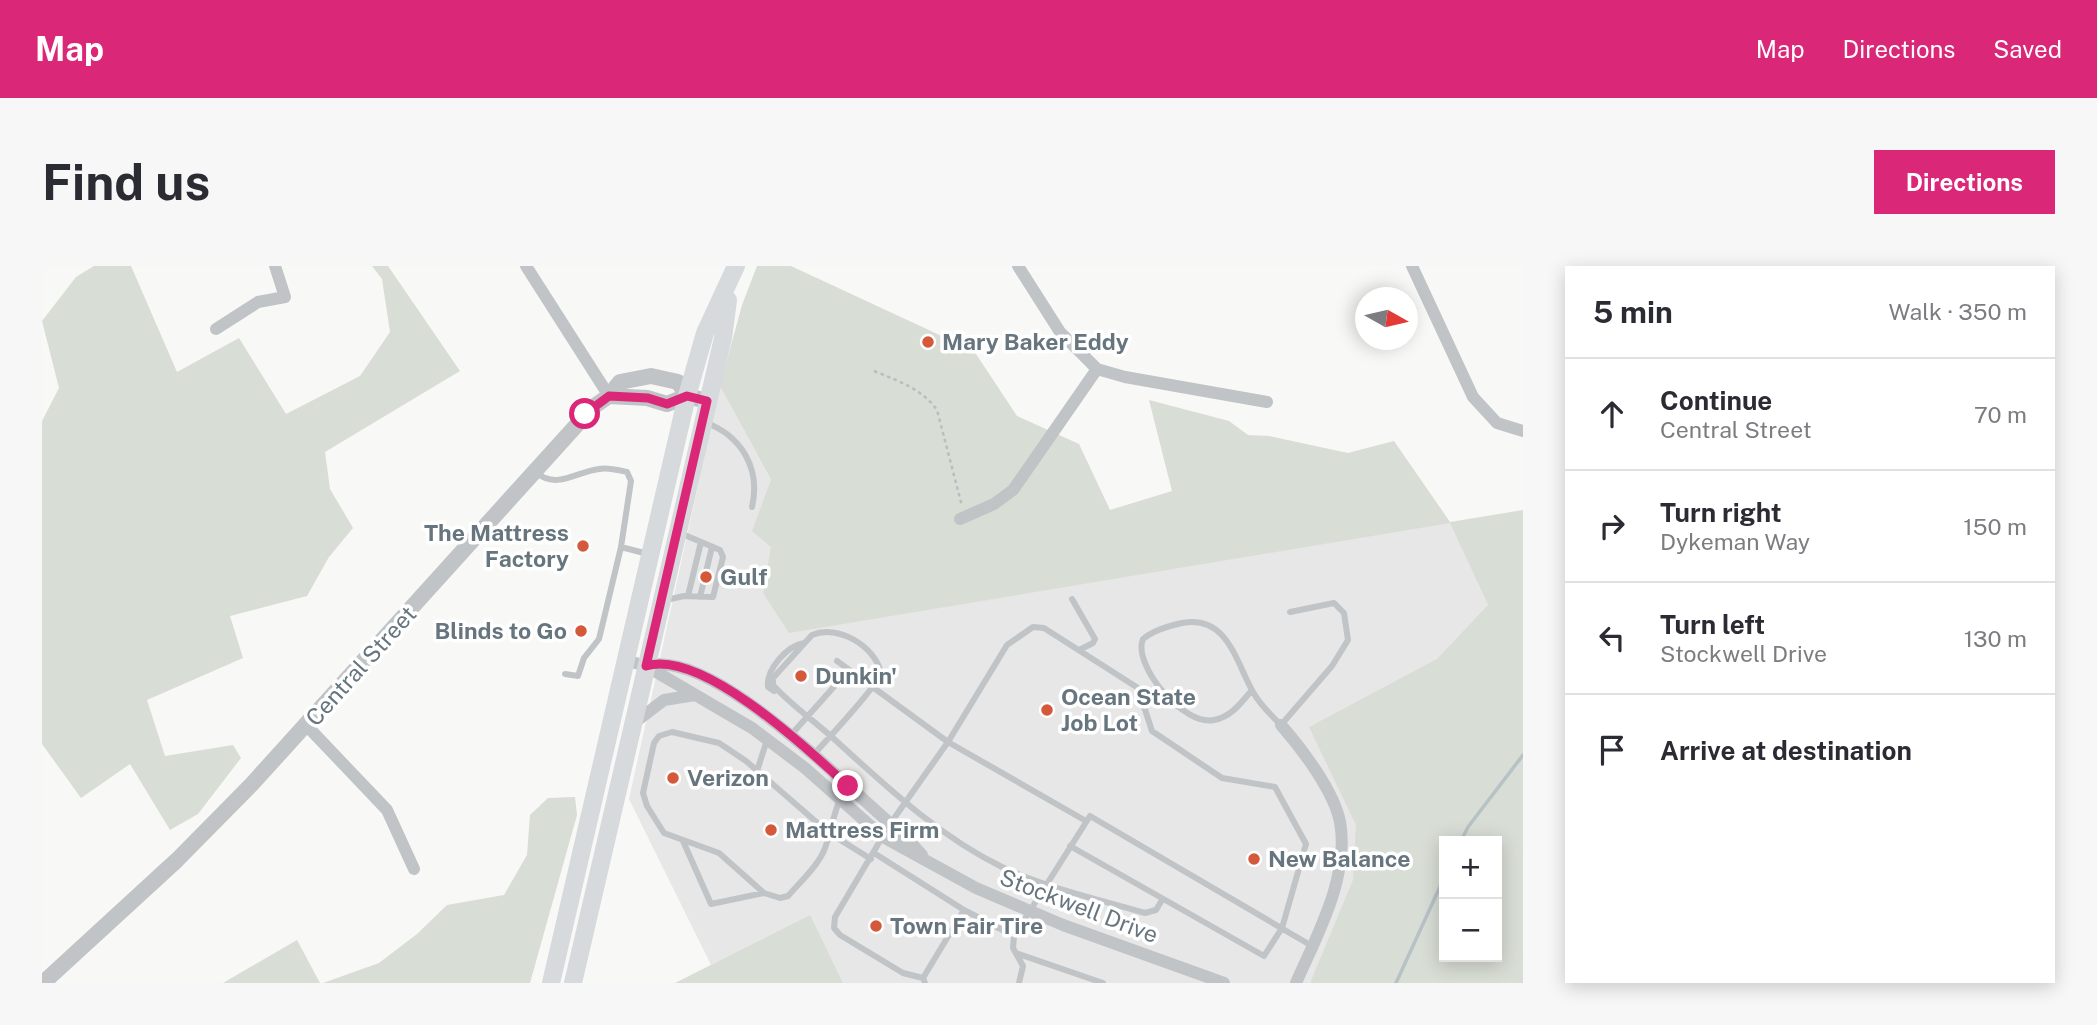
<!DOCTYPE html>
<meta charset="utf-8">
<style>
:root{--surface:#fff;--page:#f7f7f7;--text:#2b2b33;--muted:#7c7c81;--line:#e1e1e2;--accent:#db2777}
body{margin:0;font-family:"Public Sans",sans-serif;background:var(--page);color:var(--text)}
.controls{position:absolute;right:21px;bottom:21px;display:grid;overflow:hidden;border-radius:0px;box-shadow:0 4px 18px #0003}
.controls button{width:63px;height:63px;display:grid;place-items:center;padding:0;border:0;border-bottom:2px solid var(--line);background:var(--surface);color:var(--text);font:35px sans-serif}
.compass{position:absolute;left:1313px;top:21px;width:63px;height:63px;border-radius:50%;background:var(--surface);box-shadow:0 4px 18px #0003;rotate:98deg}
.stop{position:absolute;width:21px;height:21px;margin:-16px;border:5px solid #db2777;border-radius:50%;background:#fff}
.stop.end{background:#db2777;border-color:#fff;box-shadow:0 2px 7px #0008}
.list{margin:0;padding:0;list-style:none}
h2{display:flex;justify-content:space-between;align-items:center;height:91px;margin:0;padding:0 28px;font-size:30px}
h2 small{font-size:23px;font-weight:400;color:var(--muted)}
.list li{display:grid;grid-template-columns:46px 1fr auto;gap:21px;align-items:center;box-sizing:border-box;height:112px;padding:0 28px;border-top:2px solid var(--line)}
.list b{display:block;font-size:26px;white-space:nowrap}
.list p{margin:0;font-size:23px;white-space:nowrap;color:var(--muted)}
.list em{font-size:23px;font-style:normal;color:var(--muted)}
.icon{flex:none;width:38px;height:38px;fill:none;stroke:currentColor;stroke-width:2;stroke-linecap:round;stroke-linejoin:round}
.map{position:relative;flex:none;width:1481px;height:717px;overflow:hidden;border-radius:0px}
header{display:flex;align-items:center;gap:42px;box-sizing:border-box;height:98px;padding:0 35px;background:var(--accent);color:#fff}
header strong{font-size:33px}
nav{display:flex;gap:38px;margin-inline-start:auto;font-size:24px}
.intro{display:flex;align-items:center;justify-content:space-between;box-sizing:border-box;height:168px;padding:0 42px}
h1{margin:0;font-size:49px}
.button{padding:18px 32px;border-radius:0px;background:var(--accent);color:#fff;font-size:24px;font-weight:700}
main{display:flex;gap:42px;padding:0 42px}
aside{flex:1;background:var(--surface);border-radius:0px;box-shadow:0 4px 18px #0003}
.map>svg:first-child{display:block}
.built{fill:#e6e7e6}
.green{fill:#d8ddd5;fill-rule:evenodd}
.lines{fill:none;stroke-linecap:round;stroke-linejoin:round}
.stream{stroke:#b7c2c6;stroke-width:3.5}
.path{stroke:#babdbf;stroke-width:2.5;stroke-dasharray:3.5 3.5;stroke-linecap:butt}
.service{stroke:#c0c4c7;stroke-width:6}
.minor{stroke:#c0c4c7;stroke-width:12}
.tertiary{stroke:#c0c4c7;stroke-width:16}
.secondary{stroke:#d6dadd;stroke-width:18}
.route{stroke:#db2777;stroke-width:9}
.poi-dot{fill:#d4583a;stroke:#fff;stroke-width:2.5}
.labels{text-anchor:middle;stroke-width:7;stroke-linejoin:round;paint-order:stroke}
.poi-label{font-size:23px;font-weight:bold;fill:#66757e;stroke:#fff;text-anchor:start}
.street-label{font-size:23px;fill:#66757e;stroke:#fff}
</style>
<header>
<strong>Map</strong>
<nav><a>Map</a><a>Directions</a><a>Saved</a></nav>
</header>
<div class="intro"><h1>Find us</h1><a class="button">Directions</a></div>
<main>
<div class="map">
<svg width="1481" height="717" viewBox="0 0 1481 717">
<rect width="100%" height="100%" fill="#f8f8f6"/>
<!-- built -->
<path class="built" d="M 678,120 L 806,357 L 1408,256 L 1446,339 L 1268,717 L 801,717 L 767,650 L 669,699 L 587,533 Z"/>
<!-- green -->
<path class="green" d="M 52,0 L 89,0 L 135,106 L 197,72 L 244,148 L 318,110 L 348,66 L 340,13 L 330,0 L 346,0 L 418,105 L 283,186 L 288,223 L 311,262 L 287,291 L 265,330 L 188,350 L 201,392 L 105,434 L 123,490 L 191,479 L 199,492 L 156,548 L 128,564 L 88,498 L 39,532 L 0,478 L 0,155 L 17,122 L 0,55 L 34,11 Z
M 715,0 L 749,0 L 932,85 L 975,150 L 1037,178 L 1068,244 L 1130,225 L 1107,134 L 1187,155 L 1206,169 L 1227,170 L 1306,187 L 1352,175 L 1408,256 L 1481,244 L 1481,717 L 1268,717 L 1311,614 L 1314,559 L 1267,461 L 1395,393 L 1446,339 L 1408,257 L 747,367 L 721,327 L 729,281 L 710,265 L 729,214 L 678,120 L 700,39 ZM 1402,575 L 1455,575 L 1455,691 L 1402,691 Z
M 533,531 L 535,549 L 488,717 L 281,717 L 337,697 L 375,668 L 405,639 L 462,629 L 485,589 L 488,549 L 506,532 Z
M 768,649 L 801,717 L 633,717 Z
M 255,674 L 278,717 L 181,717 Z"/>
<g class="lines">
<!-- stream -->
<path class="stream" d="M 1419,575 L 1426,561 L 1481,489
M 1354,717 L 1402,612"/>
<!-- path -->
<path class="path" d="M 832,105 C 856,115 879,122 895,144 L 920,240"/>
<!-- service -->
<path class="service" d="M 662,156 C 699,169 719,202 710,241
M 493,206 C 515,224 533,206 557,203 C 566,201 576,204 585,206 L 589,215 L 579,281 L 606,288
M 646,330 L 659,276
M 658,331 L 670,281
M 1030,333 L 1053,373 L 1051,377 L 1037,384
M 624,334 L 642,330 L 671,331 L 681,291 L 678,284 L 638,267
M 795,395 L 906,476 L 1044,555
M 523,408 L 536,410 L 542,392 L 557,373 L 579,281
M 1210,424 C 1199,437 1189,451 1172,454 C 1142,461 1090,399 1101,373 C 1112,364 1126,360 1140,357 C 1185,348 1194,396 1211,426 C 1218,439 1229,449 1239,459 L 1290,400 L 1306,374 L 1302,347 L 1292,337 L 1248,346
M 732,425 L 726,421 C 724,403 745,380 762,377
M 748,470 L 806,405
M 772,488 C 784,475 836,419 839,407 C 833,380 796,358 770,369 L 731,412 L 731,419 C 749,439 771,454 791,472 C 844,520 895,569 960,601 C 1004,622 1056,633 1103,647 L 1114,644 L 1120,634
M 715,505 L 725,474
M 806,520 C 792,539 791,560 783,582 C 777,599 758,616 746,630 L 738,632 L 722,627 L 677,587 L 622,567 L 605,540 L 601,527 L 612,477 L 617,470 L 630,466 L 677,477 L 704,495 L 787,567 L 829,593
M 641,575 L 669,638 L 722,627
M 832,587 L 922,644 L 972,670
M 974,687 L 1061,717
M 881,712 L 861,707 L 798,669 L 792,662 L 793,651 L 848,558 L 906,476 L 965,379 L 991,361 L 1002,362 L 1096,422 L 1110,465 L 1180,512 L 1233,521 L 1264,578 L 1240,662 L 1222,690 L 1028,580
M 883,717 L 881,712 L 922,644
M 977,717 L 981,700 L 971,682 L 972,670 L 1048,550 L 1270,680"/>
<!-- minor -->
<path class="minor" d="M 484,0 L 567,130
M 976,0 L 1018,66 L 1055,103 L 1083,111 L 1225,136
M 1370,0 L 1431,131 L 1455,157 L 1481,165
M 174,63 L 216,36 L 243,31 L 233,0
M 918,253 L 952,238 L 971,224 L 1055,103
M 583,394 L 604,400 L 710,462 L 763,502 L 841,571 L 934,622 L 1021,659 L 1182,717
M 604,400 C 673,380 810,528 863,570 L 880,589
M 592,457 L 622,434 L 653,429
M 1239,459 C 1260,483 1292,525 1298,556 C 1308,610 1275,669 1254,717
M 265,460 L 345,544 L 372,603"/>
<!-- tertiary -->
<path class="tertiary" d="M 567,130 L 578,116 L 609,110 L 636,116 L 645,130
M 1,717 L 135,594 L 210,518 L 551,141 L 567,130 L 605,132 L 625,138 L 645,130 L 665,135"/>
<!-- secondary -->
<path class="secondary" d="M 509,717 L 645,130 L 663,67 L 694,0
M 531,717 L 681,72 L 686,34"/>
</g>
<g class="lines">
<!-- route -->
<path class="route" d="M 543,148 L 567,130 L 606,132 L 625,138 L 645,130 L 665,135 L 604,400 C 660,383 767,484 806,520"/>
</g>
<!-- markers -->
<g class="poi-dot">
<circle cx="886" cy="76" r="7"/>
<circle cx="541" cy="280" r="7"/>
<circle cx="664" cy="311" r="7"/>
<circle cx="539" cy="365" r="7"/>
<circle cx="759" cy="410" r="7"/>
<circle cx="1005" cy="444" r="7"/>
<circle cx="631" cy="512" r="7"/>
<circle cx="729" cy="564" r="7"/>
<circle cx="1212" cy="593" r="7"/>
<circle cx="834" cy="660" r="7"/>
</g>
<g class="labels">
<!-- poi labels -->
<g class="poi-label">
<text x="900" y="84">Mary Baker Eddy</text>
<text x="527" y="275" text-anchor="end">The Mattress<tspan x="527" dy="26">Factory</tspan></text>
<text x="678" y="319">Gulf</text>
<text x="525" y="373" text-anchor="end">Blinds to Go</text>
<text x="773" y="418">Dunkin'</text>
<text x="1019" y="439">Ocean State<tspan x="1019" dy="26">Job Lot</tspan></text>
<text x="645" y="520">Verizon</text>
<text x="743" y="572">Mattress Firm</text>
<text x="1226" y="601">New Balance</text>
<text x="848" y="668">Town Fair Tire</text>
</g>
<!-- street labels -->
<g class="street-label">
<text transform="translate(319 400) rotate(-48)" y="8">Central Street</text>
<text transform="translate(1037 640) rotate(21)" y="8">Stockwell Drive</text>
</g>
</g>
</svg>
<div class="controls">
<button>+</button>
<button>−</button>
</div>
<svg class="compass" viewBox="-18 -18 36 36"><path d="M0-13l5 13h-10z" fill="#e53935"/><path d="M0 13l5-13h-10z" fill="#7c7c81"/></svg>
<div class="stop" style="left:543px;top:148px"></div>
<div class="stop end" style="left:806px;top:520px"></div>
</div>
<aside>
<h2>5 min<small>Walk · 350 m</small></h2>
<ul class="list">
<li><svg class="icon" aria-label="ahead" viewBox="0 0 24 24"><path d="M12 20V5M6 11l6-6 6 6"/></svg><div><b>Continue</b><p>Central Street</p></div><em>70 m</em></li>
<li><svg class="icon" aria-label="right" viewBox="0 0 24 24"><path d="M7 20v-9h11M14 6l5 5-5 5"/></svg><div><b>Turn right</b><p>Dykeman Way</p></div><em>150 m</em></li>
<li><svg class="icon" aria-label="left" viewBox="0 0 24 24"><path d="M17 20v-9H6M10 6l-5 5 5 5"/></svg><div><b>Turn left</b><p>Stockwell Drive</p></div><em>130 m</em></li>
<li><svg class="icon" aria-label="arrive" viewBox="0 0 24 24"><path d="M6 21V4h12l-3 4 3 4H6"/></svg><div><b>Arrive at destination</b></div></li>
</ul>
</aside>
</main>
